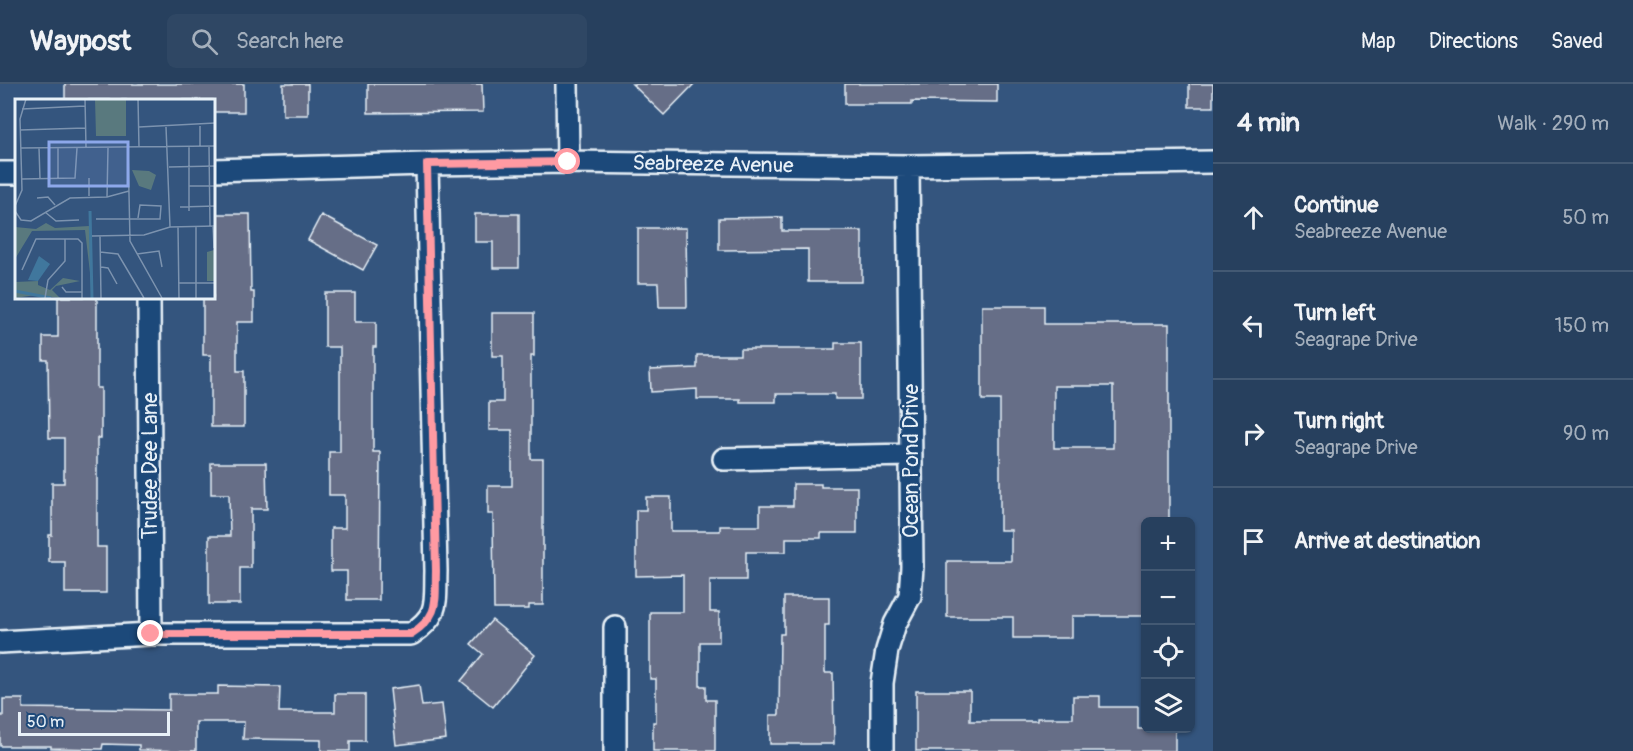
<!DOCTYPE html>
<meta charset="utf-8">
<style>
:root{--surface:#27405e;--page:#2f4764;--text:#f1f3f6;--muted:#a4afbc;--line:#435973}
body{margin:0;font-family:Pangolin,sans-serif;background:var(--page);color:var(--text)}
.controls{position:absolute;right:18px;bottom:18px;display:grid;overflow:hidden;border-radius:9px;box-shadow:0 2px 4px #0004}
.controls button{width:54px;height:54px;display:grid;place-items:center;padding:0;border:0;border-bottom:2px solid var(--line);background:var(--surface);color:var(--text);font:30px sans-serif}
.scale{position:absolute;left:18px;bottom:15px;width:152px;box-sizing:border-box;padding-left:6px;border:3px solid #e8f1f8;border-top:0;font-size:16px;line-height:21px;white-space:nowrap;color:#e8f1f8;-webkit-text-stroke:4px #1f4a7a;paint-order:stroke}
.stop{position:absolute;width:18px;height:18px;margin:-14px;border:4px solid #ff9aa2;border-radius:50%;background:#fff}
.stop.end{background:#ff9aa2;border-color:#fff;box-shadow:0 2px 6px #0008}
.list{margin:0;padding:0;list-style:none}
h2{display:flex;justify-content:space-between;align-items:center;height:78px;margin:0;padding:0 24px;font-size:26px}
h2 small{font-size:20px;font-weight:400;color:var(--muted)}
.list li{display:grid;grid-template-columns:39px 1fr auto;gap:18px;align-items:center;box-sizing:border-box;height:108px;padding:0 24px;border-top:2px solid var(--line)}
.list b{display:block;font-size:22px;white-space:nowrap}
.list p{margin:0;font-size:20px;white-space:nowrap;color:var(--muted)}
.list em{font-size:20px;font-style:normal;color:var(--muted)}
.icon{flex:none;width:33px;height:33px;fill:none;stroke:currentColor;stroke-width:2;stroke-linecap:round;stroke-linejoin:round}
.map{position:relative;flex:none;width:1213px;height:667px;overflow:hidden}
header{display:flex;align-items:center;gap:36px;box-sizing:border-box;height:84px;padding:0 30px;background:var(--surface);border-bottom:2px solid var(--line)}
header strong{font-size:28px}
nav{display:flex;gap:33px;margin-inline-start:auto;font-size:21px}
.search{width:420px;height:54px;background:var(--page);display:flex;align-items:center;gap:15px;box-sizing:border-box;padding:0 21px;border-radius:9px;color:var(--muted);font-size:22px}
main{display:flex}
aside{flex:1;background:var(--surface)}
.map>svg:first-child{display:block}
.building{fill:#666e87;stroke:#e8f1f8;stroke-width:1.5;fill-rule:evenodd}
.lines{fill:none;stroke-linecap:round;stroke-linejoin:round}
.minor-casing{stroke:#e8f1f8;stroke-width:26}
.minor{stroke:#1f4a7a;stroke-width:21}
.route{stroke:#ff9aa2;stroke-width:8}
.labels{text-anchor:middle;stroke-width:4.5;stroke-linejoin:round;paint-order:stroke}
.street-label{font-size:21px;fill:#e8f1f8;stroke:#1f4a7a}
.inset-river{fill:none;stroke:#40779d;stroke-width:3}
.inset-road{fill:none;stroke:#7c93af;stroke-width:1.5}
.view{fill:#8da8ea;fill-opacity:0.15;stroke:#8da8ea;stroke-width:3}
.inset-edge{fill:none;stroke:#e8f1f8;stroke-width:3}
</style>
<header>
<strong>Waypost</strong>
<div class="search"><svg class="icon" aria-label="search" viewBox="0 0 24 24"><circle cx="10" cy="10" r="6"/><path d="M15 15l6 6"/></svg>Search here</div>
<nav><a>Map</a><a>Directions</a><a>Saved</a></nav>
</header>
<main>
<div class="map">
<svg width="1213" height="667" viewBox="0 0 1213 667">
<rect width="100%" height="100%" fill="#34557e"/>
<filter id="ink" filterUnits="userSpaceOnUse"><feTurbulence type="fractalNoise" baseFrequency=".0167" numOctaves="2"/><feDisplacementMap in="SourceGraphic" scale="12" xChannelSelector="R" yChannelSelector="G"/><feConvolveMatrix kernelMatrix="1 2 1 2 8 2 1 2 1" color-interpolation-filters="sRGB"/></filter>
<g filter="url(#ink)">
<!-- building -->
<path class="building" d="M 65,0 L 244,0 L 244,28 L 213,28 L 213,16 L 65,16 Z
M 283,0 L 308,0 L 308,31 L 283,31 Z
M 368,0 L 482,0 L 483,28 L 368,29 Z
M 632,0 L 694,0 L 664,31 Z
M 845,0 L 997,0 L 997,18 L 912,17 L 912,20 L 845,20 Z
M 1189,0 L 1213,0 L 1213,23 L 1189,23 Z
M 213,130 L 250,130 L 251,208 L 254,208 L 254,238 L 237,238 L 237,287 L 244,287 L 244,343 L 211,343 L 211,271 L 203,271 L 203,213 L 213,213 Z
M 475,130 L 519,130 L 519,184 L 493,184 L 493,158 L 475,158 Z
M 321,131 L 377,161 L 363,186 L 308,156 Z
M 782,133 L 782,147 L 862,147 L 862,198 L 808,198 L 808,165 L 719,166 L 719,134 Z
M 638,144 L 686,144 L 687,223 L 659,223 L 658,199 L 638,199 Z
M 325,209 L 355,209 L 355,238 L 376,238 L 376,263 L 373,263 L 373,368 L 380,368 L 379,516 L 347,516 L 347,487 L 331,487 L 331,444 L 345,444 L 345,411 L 329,411 L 329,368 L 340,368 L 340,263 L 325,263 Z
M 58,213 L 97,213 L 97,304 L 101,304 L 101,354 L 97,354 L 97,463 L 106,463 L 106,509 L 65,509 L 65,478 L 49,478 L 49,451 L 52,451 L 52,399 L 64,399 L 64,354 L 49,354 L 48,276 L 43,276 L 43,253 L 58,253 Z
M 982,222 L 1044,222 L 1044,240 L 1169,240 L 1169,438 L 1146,438 L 1146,532 L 1072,532 L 1072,554 L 1013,554 L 1013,533 L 947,533 L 947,477 L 1011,477 L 1011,446 L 1000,446 L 1000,316 L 982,316 ZM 1054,302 L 1113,302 L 1113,364 L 1054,364 Z
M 492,229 L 534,229 L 534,272 L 531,272 L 531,375 L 543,375 L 543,521 L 529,521 L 529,525 L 494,525 L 493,430 L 488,430 L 488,402 L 512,402 L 512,346 L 489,346 L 489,318 L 503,318 L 503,272 L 492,272 Z
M 835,259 L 861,259 L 861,315 L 835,315 L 835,310 L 776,310 L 776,318 L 740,318 L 740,315 L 697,315 L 697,305 L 651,308 L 650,286 L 697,284 L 697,271 L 740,271 L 740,265 L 835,265 Z
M 211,379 L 266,379 L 267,425 L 251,425 L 251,484 L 240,484 L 240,520 L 209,520 L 209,452 L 230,452 L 229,410 L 211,410 Z
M 793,400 L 821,400 L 821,403 L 857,403 L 857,449 L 821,449 L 821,454 L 786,454 L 786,468 L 746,468 L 746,496 L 710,496 L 710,528 L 719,528 L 719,558 L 700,558 L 700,602 L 706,602 L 706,616 L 715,616 L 715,667 L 653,667 L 653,638 L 656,638 L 656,595 L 650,595 L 650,528 L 683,528 L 683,491 L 636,492 L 636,426 L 646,426 L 646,413 L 671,413 L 671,447 L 720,447 L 720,442 L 760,442 L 760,422 L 793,422 Z
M 784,513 L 829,513 L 829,541 L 825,541 L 825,589 L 833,589 L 834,660 L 770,660 L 770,631 L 779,631 L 780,550 L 784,550 Z
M 492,536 L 535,571 L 493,623 L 461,597 L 483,570 L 471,560 Z
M 419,601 L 422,622 L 442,620 L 446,655 L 396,661 L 390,605 Z
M 218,602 L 280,603 L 279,628 L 335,628 L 335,610 L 365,610 L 365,657 L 350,657 L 350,667 L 321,667 L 321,656 L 243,655 L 244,638 L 196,638 L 196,667 L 139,666 L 139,661 L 103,660 L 102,665 L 51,664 L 51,662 L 0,662 L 0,632 L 3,632 L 3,615 L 23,615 L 23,624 L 169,626 L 169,610 L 218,610 Z
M 916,607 L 970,607 L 970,637 L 1037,637 L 1037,634 L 1073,634 L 1073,612 L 1100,612 L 1100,623 L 1138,623 L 1138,645 L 1175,645 L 1175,667 L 916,667 Z"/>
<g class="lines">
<defs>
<path id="minor" d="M 567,0 L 568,78
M 213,86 L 427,80 L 568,78 L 908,82 L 1213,78
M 0,89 L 16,89
M 149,213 L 151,550
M 724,375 L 911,371
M 615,543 L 615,667
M 0,558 L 151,550 L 411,550 C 440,531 435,519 436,487 L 427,80
M 882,667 L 882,599 L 887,566 L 895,540 L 910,512 L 912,483 L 908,82"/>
</defs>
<!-- minor casing -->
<use href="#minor" class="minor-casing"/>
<!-- minor -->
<use href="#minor" class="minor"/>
</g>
</g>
<g class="lines" filter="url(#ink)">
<!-- route -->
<path class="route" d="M 151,550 L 411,550 C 440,531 435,519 436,487 L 427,80 L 568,78"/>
</g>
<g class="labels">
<!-- street labels -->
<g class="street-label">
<text transform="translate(713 80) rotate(1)" y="7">Seabreeze Avenue</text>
<text transform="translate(911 377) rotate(-90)" y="7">Ocean Pond Drive</text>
<text transform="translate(150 382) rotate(-90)" y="7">Trudee Dee Lane</text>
</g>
</g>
<!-- overview -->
<g transform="translate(15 15)">
<rect width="200" height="200" fill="#34557e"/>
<path d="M 80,0 L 111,0 L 111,37 L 81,37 ZM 117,71 L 134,72 L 141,76 L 136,91 L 124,87 ZM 31,124 L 40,129 L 74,127 L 78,199 L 70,131 L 17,132 L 0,160 L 0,128 L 21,130 ZM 199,151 L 199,182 L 192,182 L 192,153 ZM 48,179 L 65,182 L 41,187 L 37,191 L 45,199 L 21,196 L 0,199 L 0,183 L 23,182 L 23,186 L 35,191 Z" fill="#59797e"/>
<path d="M 24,157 L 35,165 L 23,182 L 13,181 Z" fill="#40779d"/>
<path class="inset-river" d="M 75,112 L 77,199M 0,192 L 36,199"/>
<path class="inset-road" d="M 70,0 L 71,48M 123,0 L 124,48M 7,10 L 70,7M 185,27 L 185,47M 124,28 L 200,24M 151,28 L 155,128M 5,31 L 70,29M 174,47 L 174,112M 194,47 L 195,127M 113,48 L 115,142 L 147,199M 6,49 L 200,47M 24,49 L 25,80M 43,49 L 43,79M 154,68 L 200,67M 74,79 L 74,97M 7,80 L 60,79 L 62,49M 174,87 L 200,87M 92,98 L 93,49M 22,99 L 33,98 L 40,106M 0,107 L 7,91 L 5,20 L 11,0M 165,108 L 200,107M 0,112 L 6,121 L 16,122 L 55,99 L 92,98 L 114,92M 30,113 L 41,122 L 64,121M 81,120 L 145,120 L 146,107 L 125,106 L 123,119M 181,127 L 181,199M 198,127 L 199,149M 163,128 L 164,199M 77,137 L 129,136 L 155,128 L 200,127M 85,137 L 86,199M 85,153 L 103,155 L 129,199M 122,155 L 144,152 L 147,168M 86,168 L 93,169 L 102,185M 7,171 L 21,140 L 63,140 L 67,144 L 67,199M 164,184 L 200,184M 47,188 L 51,193 L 67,193M 30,199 L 33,181 L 50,162 L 50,140"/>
<path class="view" d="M 34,43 L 113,43 L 113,87 L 34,87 Z"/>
<rect width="200" height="200" class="inset-edge"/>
</g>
</svg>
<div class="controls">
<button>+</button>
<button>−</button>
<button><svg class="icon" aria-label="locate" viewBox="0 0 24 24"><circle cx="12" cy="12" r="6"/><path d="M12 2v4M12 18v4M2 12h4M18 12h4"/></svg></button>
<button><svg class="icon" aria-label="layers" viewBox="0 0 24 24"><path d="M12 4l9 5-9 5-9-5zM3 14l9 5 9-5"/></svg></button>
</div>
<div class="scale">50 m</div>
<div class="stop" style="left:568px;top:78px"></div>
<div class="stop end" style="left:151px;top:550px"></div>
</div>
<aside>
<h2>4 min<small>Walk · 290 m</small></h2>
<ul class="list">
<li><svg class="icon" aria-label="ahead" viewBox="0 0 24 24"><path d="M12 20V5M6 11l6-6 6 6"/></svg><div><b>Continue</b><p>Seabreeze Avenue</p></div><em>50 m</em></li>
<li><svg class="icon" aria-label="left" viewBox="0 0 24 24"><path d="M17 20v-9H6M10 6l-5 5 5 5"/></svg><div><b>Turn left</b><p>Seagrape Drive</p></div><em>150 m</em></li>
<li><svg class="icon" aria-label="right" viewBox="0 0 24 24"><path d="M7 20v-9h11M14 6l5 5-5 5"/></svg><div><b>Turn right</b><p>Seagrape Drive</p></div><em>90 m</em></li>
<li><svg class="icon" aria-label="arrive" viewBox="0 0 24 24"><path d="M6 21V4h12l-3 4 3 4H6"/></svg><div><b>Arrive at destination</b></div></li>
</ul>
</aside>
</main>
